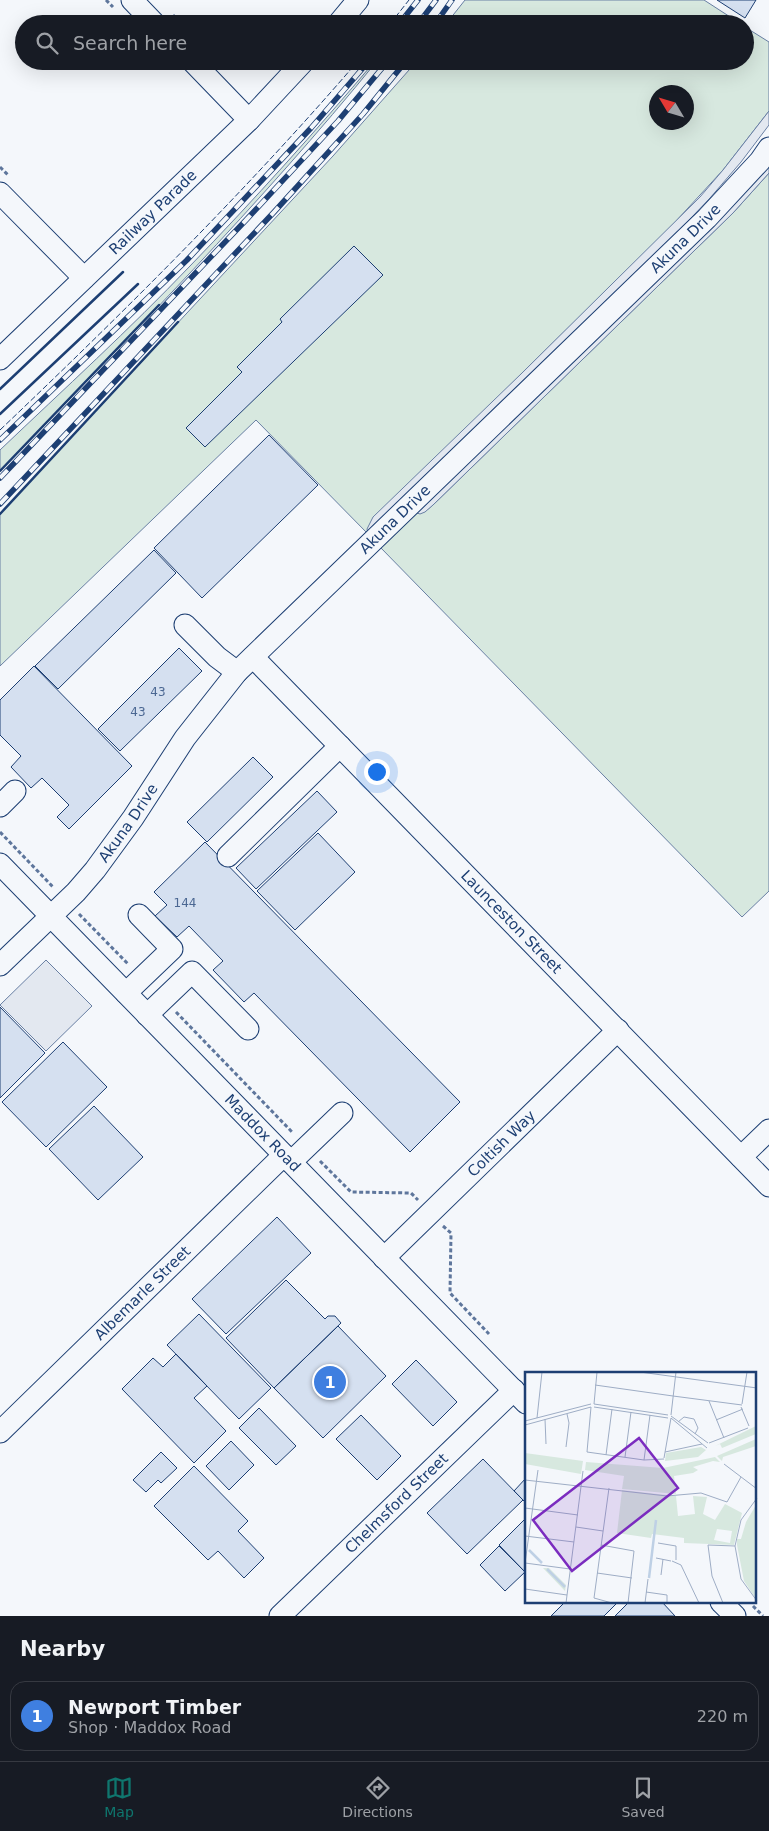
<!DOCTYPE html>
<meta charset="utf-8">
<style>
:root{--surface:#171b24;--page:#242831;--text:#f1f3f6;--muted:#9ea1a6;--line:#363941;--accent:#0f766e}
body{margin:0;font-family:"DejaVu Sans",sans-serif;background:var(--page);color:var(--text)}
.compass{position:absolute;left:649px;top:85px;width:45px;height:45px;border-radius:50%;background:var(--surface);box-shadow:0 5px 20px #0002;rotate:308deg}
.you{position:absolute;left:376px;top:771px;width:18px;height:18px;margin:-12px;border:4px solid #fff;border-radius:50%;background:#1a73e8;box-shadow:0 0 0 8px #1a73e833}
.badge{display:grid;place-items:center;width:32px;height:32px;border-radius:50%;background:var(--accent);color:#fff;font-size:16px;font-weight:700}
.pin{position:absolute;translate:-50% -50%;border:2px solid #fff;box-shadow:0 1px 5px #0006}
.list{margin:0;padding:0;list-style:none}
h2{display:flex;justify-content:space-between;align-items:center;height:65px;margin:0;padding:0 20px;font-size:21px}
h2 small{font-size:16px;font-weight:400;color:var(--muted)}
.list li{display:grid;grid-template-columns:32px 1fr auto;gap:15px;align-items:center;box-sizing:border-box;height:70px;margin:0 10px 10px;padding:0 10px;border:1px solid var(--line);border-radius:15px}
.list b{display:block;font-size:19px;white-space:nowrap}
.list p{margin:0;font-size:16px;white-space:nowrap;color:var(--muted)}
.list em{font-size:16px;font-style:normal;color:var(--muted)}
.icon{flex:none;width:28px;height:28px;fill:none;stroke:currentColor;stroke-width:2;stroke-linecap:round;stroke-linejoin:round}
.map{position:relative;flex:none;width:769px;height:1616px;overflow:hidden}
.search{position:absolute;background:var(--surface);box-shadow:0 5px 20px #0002;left:15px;right:15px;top:15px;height:55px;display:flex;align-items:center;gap:12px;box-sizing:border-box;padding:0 18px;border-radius:28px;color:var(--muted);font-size:19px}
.sheet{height:145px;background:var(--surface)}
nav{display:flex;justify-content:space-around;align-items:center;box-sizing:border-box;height:70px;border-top:1px solid var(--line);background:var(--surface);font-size:14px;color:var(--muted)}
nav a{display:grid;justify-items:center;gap:2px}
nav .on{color:var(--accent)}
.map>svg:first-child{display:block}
.green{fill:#d7e8df;stroke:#687fa3;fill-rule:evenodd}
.parking{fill:#e3e8f0;stroke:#687fa3}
.building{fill:#d5e0f0;stroke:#1d3f73}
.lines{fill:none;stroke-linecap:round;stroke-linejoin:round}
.minor-casing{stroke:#1d3f73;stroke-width:23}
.path{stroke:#5e769c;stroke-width:3;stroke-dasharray:4 2.5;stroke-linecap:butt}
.minor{stroke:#f4f7fb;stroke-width:21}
.rail-casing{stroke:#1d3f73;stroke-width:5.5}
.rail{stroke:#f4f7fb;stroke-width:4;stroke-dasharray:11;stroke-linecap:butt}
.fence{stroke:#1d3f73;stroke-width:1;stroke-dasharray:6 2.5;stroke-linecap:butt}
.wall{stroke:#1d3f73;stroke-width:2.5}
.labels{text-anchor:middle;stroke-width:4;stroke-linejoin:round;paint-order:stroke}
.number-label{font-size:12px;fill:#4b6792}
.street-label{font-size:15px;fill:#1d3f73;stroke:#f4f7fb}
.inset-river{fill:none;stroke:#bed0e5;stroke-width:2.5}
.inset-road{fill:none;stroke:#9eadc5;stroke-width:1}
.view{fill:#7b2cbf;fill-opacity:0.15;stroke:#7b2cbf;stroke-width:2.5}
.inset-edge{fill:none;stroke:#1d3f73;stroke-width:2.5}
</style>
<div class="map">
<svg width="769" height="1616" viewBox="0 0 769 1616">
<rect width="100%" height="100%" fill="#f4f7fb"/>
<!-- green -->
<path class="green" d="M 465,0 L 704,0 L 741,24 L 446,24 Z
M 745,27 L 769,42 L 769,111 L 723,170 L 665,233 L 522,373 L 368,534 L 256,420 L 0,666 L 0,514 L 333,156 L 417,61 L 745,61 ZM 656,92 L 686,92 L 686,122 L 656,122 Z
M 375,61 L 377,61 C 260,205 129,337 0,471 L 0,450 C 64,389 130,329 190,266 C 254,200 316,131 375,61 Z
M 769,173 L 769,891 L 742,917 L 380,547 L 414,512 C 423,514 427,510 433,505 L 733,213 Z"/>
<!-- parking -->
<path class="parking" d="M 769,111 L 769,125 L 741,162 L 710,198 L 675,235 L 368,534 L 367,529 L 373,517 L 522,373 L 700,197 L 723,170 Z
M 769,161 L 769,173 L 733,213 L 433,505 L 425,512 L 420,514 L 414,512 Z
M 46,960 L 92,1006 L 46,1051 L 0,1005 Z"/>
<!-- building -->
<path class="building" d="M 717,0 L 756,0 L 745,18 Z
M 354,246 L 383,275 L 205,447 L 186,428 L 242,372 L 237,367 L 282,322 L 280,319 Z
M 269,435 L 318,485 L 202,598 L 154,548 Z
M 154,550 L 176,573 L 58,689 L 35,666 Z
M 179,648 L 202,671 L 120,751 L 98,729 Z
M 34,666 L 132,766 L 69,829 L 57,817 L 69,805 L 42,778 L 31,788 L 11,767 L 21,756 L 0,735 L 0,700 Z
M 253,757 L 273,777 L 207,842 L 187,822 Z
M 317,791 L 337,812 L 256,889 L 236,868 Z
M 318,833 L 355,872 L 295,930 L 257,891 Z
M 205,842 L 460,1102 L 410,1152 L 254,993 L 244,1002 L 213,970 L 223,961 L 189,926 L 177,937 L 155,916 L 167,905 L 154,892 Z
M 0,1007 L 45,1053 L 0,1098 Z
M 63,1042 L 107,1087 L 46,1147 L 2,1102 Z
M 94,1106 L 143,1157 L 98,1200 L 49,1149 Z
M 277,1217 L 311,1253 L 226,1334 L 192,1299 Z
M 286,1280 L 325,1319 L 328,1316 L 335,1316 L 341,1323 L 274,1388 L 226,1338 Z
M 199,1314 L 271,1388 L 239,1419 L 167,1345 Z
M 338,1326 L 386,1376 L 323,1438 L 274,1388 Z
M 176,1354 L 207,1386 L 194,1398 L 226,1431 L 194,1463 L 122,1389 L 153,1358 L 163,1367 Z
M 416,1360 L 457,1402 L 433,1426 L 392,1384 Z
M 259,1408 L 296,1446 L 276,1465 L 239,1428 Z
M 361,1415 L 401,1456 L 377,1480 L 336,1439 Z
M 231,1441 L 254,1465 L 229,1490 L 206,1466 Z
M 161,1452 L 177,1468 L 161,1483 L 158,1480 L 146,1492 L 133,1480 Z
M 483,1459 L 523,1500 L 467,1554 L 427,1513 Z
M 194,1466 L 248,1521 L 238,1531 L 264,1558 L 244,1578 L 218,1551 L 208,1560 L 154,1506 Z
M 526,1478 L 526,1503 L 514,1491 Z
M 526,1518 L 526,1573 L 499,1545 Z
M 499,1546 L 525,1572 L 505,1591 L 480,1565 Z
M 565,1602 L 618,1602 L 604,1616 L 551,1616 Z
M 629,1602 L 662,1602 L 675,1616 L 615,1616 Z"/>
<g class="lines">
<defs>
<g id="minor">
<path d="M 132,0 L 155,24"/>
<path d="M 338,24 L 358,0"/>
<path d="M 192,61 L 249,120"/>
<path d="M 0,193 L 84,278"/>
<path id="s1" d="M 0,359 L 249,120 L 304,61"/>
<path d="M 185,625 L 217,657 L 237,672"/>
<path id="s2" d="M 253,657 L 769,1186"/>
<path d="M 0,806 L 15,791"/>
<path d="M 228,856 L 340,746"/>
<path id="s3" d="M 0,864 L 526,1403"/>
<path id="s4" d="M 0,965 L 76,892 L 95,870 L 133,818 L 185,738 L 237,672 L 707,218 L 760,161 L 769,148"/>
<path d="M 126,993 L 172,949 L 139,915"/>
<path d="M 147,1015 L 192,972 L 248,1029"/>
<path d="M 741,1157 L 769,1130"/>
<path d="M 291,1162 L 342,1113"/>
<path id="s5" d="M 384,1258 L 618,1030"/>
<path id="s6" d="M 0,1432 L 284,1155"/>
<path d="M 721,1602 L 735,1616"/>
<path id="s7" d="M 280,1616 L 514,1390"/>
</g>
</defs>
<!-- minor casing -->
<use href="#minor" class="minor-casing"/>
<!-- path -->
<path class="path" d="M 106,0 L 113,7
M 173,15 L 181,24
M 166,61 L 174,69
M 0,167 L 8,175
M 0,832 L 54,888
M 79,914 L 129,965
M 176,1012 L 293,1133
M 320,1161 L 351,1192 L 411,1193 L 418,1200
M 443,1226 L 451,1233 L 450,1293 L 489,1334
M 753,1606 L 763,1616"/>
<!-- minor -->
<use href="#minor" class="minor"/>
<defs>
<path id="rail" d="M 399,24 L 418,0
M 418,24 L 436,0
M 435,24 L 452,0
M 0,440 L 187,260 L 311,128 L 369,61
M 0,478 L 247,219 L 338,121 L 388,61
M 0,504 L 275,211 L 363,114 L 406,61"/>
</defs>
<!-- rail casing -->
<use href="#rail" class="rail-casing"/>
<!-- rail -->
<use href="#rail" class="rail"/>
<!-- fence -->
<path class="fence" d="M 390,24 L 409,0
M 0,430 C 124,312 246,191 358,61"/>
<!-- wall -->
<path class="wall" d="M 0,389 L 123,272
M 0,414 L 138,284
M 0,471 L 159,305
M 0,514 L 178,322"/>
</g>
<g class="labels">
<!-- number labels -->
<g class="number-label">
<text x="158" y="696">43</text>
<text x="138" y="716">43</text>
<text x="185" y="907">144</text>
</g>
<!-- street labels -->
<g class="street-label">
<text dy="5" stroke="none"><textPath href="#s1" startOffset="212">Railway Parade</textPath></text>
<text dy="5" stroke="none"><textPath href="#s4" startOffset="1002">Akuna Drive</textPath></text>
<text dy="5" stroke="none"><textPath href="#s4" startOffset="598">Akuna Drive</textPath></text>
<text dy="5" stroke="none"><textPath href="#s4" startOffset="192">Akuna Drive</textPath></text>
<text dy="5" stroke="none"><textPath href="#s2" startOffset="370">Launceston Street</textPath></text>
<text dy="5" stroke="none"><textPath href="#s3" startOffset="376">Maddox Road</textPath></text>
<text dy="5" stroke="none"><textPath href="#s5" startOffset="164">Coltish Way</textPath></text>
<text dy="5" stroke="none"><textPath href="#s6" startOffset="199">Albemarle Street</textPath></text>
<text dy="5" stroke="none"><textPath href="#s7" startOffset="162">Chelmsford Street</textPath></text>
</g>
</g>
<!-- overview -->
<g transform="translate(525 1372)">
<rect width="231" height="231" fill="#f4f7fb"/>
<path d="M 231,54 L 231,62 L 226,64 L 197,76 L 195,72 L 190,74 ZM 231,67 L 231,74 L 198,85 L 197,89 L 192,84 ZM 176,75 L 181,78 L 173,85 L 140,89 L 141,81 ZM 0,81 L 58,89 L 56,102 L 0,92 ZM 190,85 L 195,90 L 188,89 L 168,95 L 173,98 L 168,101 L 149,104 L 151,122 L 97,117 L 99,104 L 60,98 L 61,90 L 138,96 ZM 97,118 L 151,124 L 153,144 L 170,142 L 168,124 L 182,125 L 178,142 L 190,148 L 200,132 L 217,141 L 209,173 L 159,171 L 159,166 L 127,162 L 126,166 L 92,161 ZM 192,157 L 207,159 L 205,171 L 189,168 ZM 231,133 L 231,227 L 219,209 L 212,173 L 212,167 L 216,167 L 221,150 ZM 18,196 L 24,196 L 41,213 L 40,219 Z" fill="#d7e8df" fill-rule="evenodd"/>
<path class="inset-river" d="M 4,178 L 17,191M 22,197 L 40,215M 124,206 L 131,148"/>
<path class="inset-road" d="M 115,0 L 232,16M 70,13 L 148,24M 148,24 L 217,33M 184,29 L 199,66M 69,32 L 143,43M 69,32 L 72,0M 217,32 L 222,0M 66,35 L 62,80 L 119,88 L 139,87M 69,35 L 143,46M 216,35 L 224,54M 146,43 L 151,0M 146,44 L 183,71M 12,46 L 17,0M 146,46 L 182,76M 20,47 L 21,72M 191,48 L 218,37M 0,49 L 66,32M 153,50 L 159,45 L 169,47 L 173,56 L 170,62M 0,53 L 66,35M 184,71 L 223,56M 41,75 L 44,51 L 42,42M 140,80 L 177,72M 81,83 L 87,37M 100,85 L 106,40M 139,86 L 146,46M 119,88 L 125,43M 199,92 L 232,117M 0,108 L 142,124 L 176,121 L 202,130 L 216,105M 84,116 L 69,226 L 87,231M 232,126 L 216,148 L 210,174 L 216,207 L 232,229M 0,136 L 53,143M 51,155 L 78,159M 0,164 L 49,170M 133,171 L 151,174 L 151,188M 76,173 L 109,179 L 103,231M 131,186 L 146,189M 147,189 L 156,193 L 174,231M 0,191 L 13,98M 0,191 L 45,197M 72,201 L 107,206M 136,203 L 138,187M 0,217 L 42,223M 121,220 L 142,223 L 142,231M 41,231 L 58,99M 120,231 L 123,207M 198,231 L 187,204 L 183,173 L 210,174"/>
<path class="view" d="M 114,66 L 153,116 L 47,199 L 8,148 Z"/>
<rect width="231" height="231" class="inset-edge"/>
</g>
</svg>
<svg class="compass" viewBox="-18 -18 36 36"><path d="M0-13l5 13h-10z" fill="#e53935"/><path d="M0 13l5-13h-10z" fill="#9ea1a6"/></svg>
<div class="you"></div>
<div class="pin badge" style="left:330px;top:1382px;background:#3f7fe0">1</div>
<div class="search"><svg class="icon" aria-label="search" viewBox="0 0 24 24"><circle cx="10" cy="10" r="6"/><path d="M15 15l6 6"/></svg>Search here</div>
</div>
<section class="sheet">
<h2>Nearby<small></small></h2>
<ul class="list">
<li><span class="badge" style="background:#3f7fe0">1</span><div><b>Newport Timber</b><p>Shop · Maddox Road</p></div><em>220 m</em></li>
</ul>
</section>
<nav>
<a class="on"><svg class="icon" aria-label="map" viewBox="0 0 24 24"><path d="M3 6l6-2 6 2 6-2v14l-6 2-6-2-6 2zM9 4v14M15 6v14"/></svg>Map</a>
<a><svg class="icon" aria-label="directions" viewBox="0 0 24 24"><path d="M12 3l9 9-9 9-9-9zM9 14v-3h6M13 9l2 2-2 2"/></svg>Directions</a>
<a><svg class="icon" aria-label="saved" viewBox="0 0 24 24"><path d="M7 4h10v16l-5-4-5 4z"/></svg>Saved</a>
</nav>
